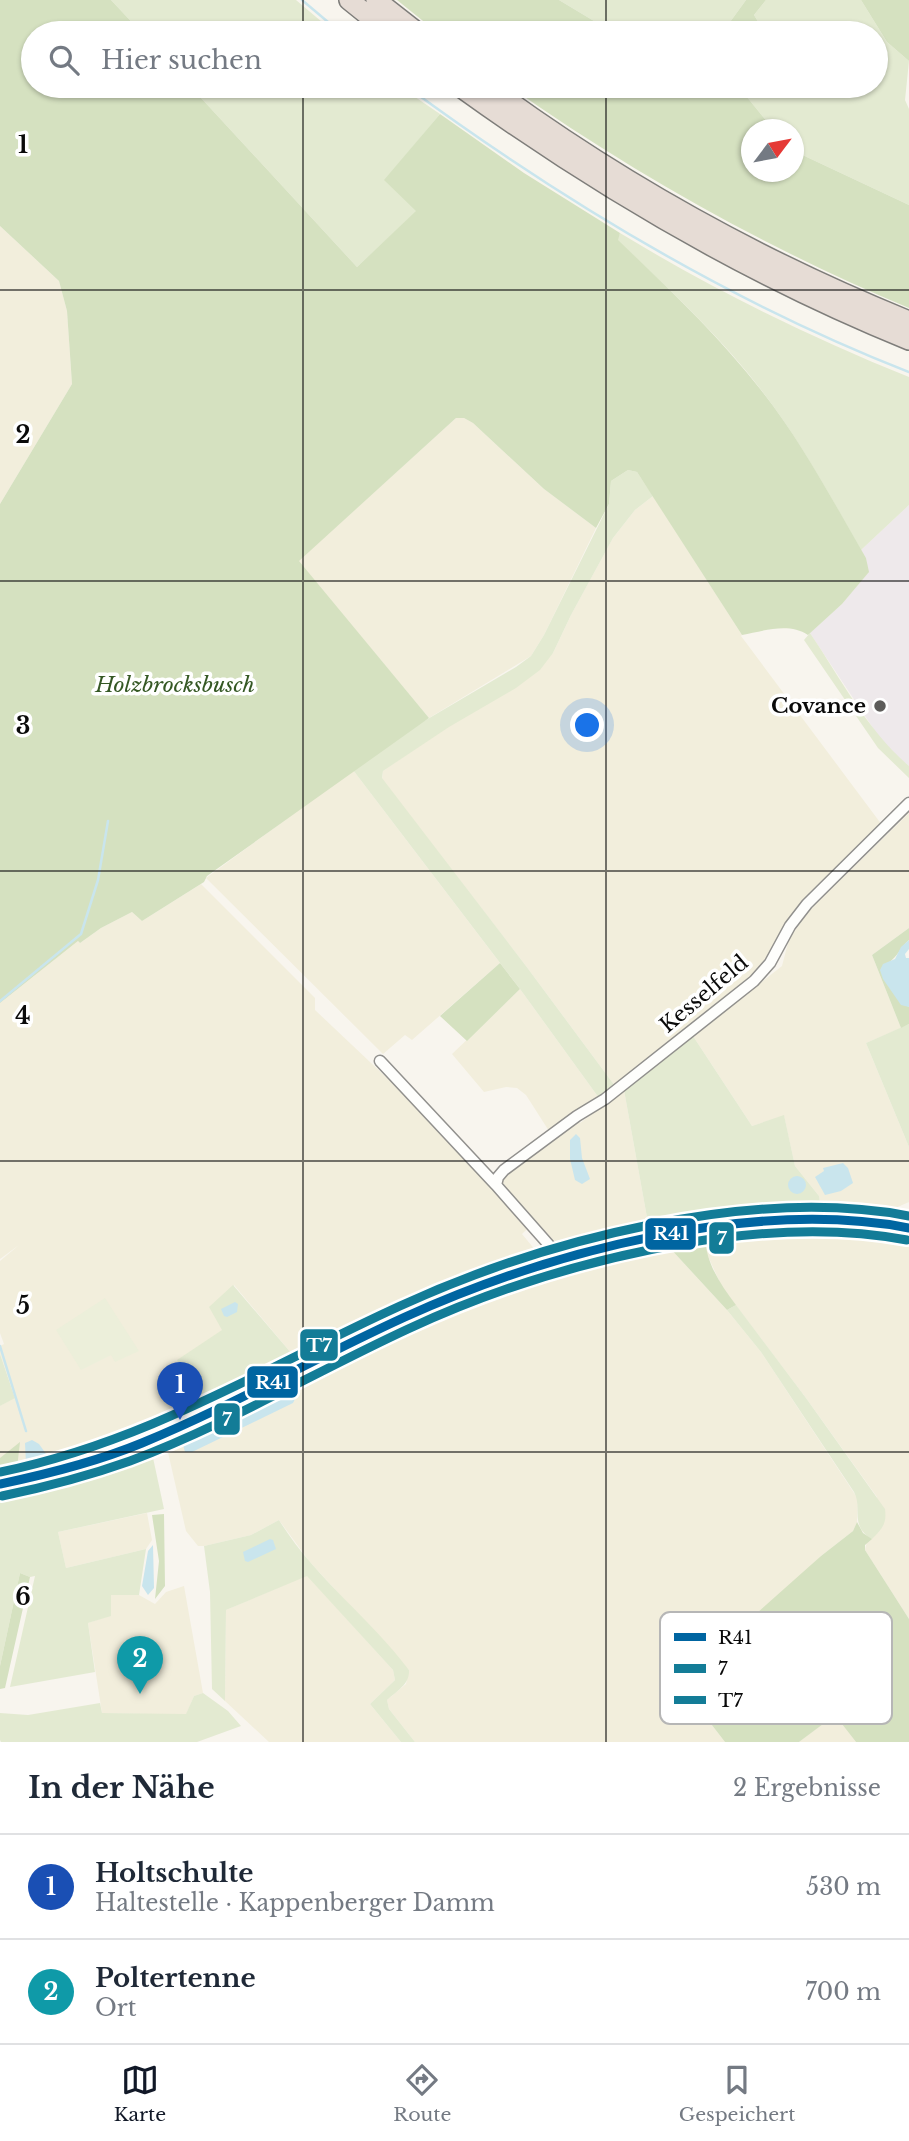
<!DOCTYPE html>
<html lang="de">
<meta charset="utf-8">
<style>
:root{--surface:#fff;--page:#f2f2f3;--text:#1f2937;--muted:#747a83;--line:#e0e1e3;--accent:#111827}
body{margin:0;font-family:"Libre Baskerville",serif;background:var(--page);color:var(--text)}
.compass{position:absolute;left:741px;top:119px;width:63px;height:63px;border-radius:50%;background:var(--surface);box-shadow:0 2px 5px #0004;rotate:58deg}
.you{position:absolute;left:588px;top:726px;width:24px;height:24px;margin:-18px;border:5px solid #fff;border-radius:50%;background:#1a73e8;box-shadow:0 0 0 10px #1a73e833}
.badge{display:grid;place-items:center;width:46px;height:46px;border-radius:50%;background:var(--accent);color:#fff;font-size:23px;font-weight:700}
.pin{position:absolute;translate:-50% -58px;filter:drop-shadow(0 2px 4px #0008)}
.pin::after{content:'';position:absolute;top:37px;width:24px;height:21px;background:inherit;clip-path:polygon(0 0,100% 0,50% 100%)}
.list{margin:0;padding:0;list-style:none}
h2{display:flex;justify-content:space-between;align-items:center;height:91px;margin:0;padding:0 28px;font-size:30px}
h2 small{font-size:23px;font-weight:400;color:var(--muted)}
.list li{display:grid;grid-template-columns:46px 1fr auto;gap:21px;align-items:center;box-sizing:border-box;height:105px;padding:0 28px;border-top:2px solid var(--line)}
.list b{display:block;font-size:26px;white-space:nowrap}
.list p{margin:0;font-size:23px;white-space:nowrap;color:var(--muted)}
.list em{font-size:23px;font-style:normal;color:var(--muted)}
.icon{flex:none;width:38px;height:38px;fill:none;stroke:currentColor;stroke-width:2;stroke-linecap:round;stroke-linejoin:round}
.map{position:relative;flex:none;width:909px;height:1742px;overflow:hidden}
.search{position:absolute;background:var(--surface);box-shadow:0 2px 5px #0004;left:21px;right:21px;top:21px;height:77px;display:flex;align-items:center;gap:18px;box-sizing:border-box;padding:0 24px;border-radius:38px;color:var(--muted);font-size:26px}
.sheet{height:301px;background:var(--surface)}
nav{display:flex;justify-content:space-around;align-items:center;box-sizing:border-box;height:98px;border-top:2px solid var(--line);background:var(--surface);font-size:19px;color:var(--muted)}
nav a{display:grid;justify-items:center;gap:4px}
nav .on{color:var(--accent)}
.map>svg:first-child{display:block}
.industrial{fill:#eee9eb}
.farmland{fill:#f2eedc}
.green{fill:#e3ead1}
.forest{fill:#d5e1c0}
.pitch{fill:#ecefda}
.water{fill:#c9e5ed}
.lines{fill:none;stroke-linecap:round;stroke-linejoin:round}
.stream{stroke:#c9e5ed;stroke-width:2.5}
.street-casing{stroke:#91908d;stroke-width:13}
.secondary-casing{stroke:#888683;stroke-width:18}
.highway-casing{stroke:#7e7d7a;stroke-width:22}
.street{stroke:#fefefc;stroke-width:10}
.secondary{stroke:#f3f0e8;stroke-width:16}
.highway{stroke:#e6dcd5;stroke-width:19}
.bus-1-casing{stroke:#fff;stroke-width:14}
.bus-2-casing{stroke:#fff;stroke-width:14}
.bus-3-casing{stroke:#fff;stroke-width:14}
.bus-1{stroke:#0065a1;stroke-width:9}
.bus-2{stroke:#137c97;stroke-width:9}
.bus-3{stroke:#137c97;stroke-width:9}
.grid{fill:none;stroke:#0a0a0a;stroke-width:2;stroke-opacity:0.55}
.poi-dot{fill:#5d5c5a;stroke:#fff;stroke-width:2.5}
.labels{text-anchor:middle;stroke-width:7;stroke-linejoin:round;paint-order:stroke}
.park-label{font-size:21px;font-style:italic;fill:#355824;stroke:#fff}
.poi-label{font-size:21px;font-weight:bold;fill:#0a0a0a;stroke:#fff;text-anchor:end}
.street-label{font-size:21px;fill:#0a0a0a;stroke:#fff}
.key{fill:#fff;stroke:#b6b6b6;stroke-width:2}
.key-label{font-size:19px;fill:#0a0a0a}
.grid-label{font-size:23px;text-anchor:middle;font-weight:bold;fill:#0a0a0a;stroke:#fff;stroke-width:7;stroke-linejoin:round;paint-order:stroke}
.line-badge{stroke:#fff;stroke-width:2.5}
.badge-label{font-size:19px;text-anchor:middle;font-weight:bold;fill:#fff}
</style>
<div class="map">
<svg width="909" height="1742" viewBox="0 0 909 1742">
<rect width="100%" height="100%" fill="#f8f5ee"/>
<!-- industrial -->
<path class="industrial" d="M 909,505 L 909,766 L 888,748 L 875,731 L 810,633 L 842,604 L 868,573 L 866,558 L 861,550 Z"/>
<!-- farmland -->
<path class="farmland" d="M 0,226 L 59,281 L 67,311 L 72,384 L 0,504 Z
M 456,418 L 464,418 L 473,423 L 544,489 L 596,528 L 544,635 L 531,656 L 429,718 L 298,561 Z
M 653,496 L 742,635 L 741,636 L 882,825 L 802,904 L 763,968 L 615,1086 L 526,966 L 382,779 L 383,771 L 553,653 L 571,615 L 613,538 L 635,510 Z
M 353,770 L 500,963 L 412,1040 L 405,1035 L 383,1054 L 206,878 Z
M 909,813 L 909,928 L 872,955 L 901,1028 L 866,1043 L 909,1147 L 909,1202 L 893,1209 L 820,1202 L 819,1196 L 795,1166 L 784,1116 L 752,1126 L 693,1036 L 782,966 L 789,939 L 809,911 Z
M 201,884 L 315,998 L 315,1010 L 407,1097 L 498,1195 L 528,1228 L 522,1234 L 536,1251 L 435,1287 L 292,1354 L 234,1285 L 223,1330 L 234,1386 L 114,1442 L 40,1463 L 0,1471 L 0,1406 L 15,1397 L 0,1354 L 0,1346 L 4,1344 L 0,1333 L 0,1261 L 19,1245 L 0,1259 L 0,1003 L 78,941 L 80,943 L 101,928 L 132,912 L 142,921 Z
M 520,989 L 599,1098 L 549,1131 L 526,1095 L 517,1088 L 506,1087 L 484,1092 L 452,1054 Z
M 624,1090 L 648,1223 L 558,1245 L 510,1193 L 503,1185 L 502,1179 L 506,1172 L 576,1119 L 580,1123 Z
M 810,1227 L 855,1233 L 856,1230 L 909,1238 L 909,1619 L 865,1550 L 877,1497 L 806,1398 L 722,1287 L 706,1252 L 705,1239 Z
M 668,1246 L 727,1310 L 761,1352 L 858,1499 L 857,1522 L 853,1531 L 821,1556 L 688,1694 L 725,1742 L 415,1742 L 389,1709 L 387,1700 L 406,1684 L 409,1670 L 309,1561 L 279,1520 L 251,1535 L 204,1546 L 198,1546 L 186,1531 L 167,1448 L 171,1442 L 404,1330 L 471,1301 L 570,1269 Z
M 147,1513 L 152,1540 L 146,1549 L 66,1568 L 58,1532 Z
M 307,1575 L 393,1670 L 395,1680 L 370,1704 L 401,1742 L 269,1742 L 225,1701 L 226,1610 Z
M 184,1586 L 203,1693 L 194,1696 L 186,1715 L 102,1713 L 88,1623 L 111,1615 L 110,1595 L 139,1595 L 155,1604 L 166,1592 Z
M 835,1714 L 856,1742 L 799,1742 Z"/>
<!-- green -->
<path class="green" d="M 111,0 L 296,0 L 335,33 L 142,33 Z
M 559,0 L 746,0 L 722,33 L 614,33 Z
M 766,0 L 861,0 L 887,42 L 909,61 L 905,100 L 909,109 L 909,205 L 794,151 L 794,130 L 773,129 L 738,86 L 876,86 L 876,33 L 759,33 L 762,28 L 754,15 Z
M 190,86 L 399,86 L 440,114 L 385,180 L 417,211 L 357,267 Z
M 620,233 C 712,289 809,337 909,377 L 909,505 L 861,550 C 830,496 800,440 762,391 C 719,335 668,288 617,240 Z
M 628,470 L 637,472 L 653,496 L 635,510 L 613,538 L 571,615 L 553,653 L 540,670 L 516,688 L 449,727 L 383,771 L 382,778 L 526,966 L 615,1086 L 599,1098 L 520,989 L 353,770 L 409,730 L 516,667 L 531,656 L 544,635 L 609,504 L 611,481 Z
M 810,633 C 841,679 867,730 909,766 L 909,778 L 878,748 L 804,640 Z
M 909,1024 L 909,1147 L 866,1043 Z
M 693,1036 L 752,1126 L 784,1115 L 795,1166 L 819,1196 L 820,1202 L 757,1204 L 648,1223 L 624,1090 Z
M 233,1285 L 292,1354 L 292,1359 L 199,1403 L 177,1360 L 222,1330 L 209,1307 Z
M 736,1305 L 806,1398 L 885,1509 C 887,1524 882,1529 872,1539 C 849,1526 863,1508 854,1492 L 761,1352 L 727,1310 Z
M 0,1354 L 15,1398 L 0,1406 Z
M 152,1453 L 164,1509 L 58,1532 L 66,1568 L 146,1549 L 139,1595 L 111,1595 L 111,1616 L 88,1623 L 95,1672 L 10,1687 L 35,1576 L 30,1577 L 20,1573 L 0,1666 L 0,1496 Z
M 279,1520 C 314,1577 369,1617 409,1670 C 410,1684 397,1691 387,1700 L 389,1709 L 415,1742 L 401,1742 L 370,1704 L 395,1680 L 393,1670 L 307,1576 L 226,1610 L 225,1701 L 212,1689 L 210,1592 L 204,1546 L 251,1535 Z
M 203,1693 L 228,1711 L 241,1726 L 197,1742 L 1,1742 L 0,1740 L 0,1713 L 28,1715 L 100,1703 L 102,1713 L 186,1714 L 194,1696 Z"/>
<!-- forest -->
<path class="forest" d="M 0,0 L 111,0 L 142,33 L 33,33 L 33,86 L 190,86 L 357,267 L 416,211 L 384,180 L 440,114 L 524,173 L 620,233 L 618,240 C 668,288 718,335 761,390 C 802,442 833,501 866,558 L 869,572 L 842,604 L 808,635 C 789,622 763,631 742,635 L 637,472 L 628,470 L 611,481 L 609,504 L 596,528 L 544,489 L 473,423 L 464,418 L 456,418 L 299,561 L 429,718 L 207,876 L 204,882 L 142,921 L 132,912 L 101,928 L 80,943 L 78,941 L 0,1003 L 0,504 L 72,384 L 67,311 L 59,281 L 0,226 Z
M 397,0 L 559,0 L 614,33 L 438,33 Z
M 746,0 L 766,0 L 754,15 L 762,28 L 759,33 L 722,33 Z
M 861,0 L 909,0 L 909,61 L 887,42 Z
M 509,86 L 738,86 L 773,129 L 752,130 L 752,172 L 794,172 L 794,151 L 909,205 L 909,308 C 768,249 634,174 509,86 Z
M 909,928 L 909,940 C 900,947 898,957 888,963 L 906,1005 L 909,1007 L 909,1024 L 901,1028 L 872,955 Z
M 500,963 L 520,989 L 467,1041 L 440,1016 Z
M 705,1239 C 707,1265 721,1285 736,1305 L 727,1310 L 668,1246 Z
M 20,1442 L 17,1468 L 0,1471 L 0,1458 Z
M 164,1514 L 165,1586 L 155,1599 L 159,1561 L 152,1515 Z
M 857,1522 L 863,1533 L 872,1539 L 865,1545 L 865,1550 L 909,1619 L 909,1742 L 856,1742 L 835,1715 L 799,1742 L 725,1742 L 688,1694 L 687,1684 L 739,1629 L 821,1556 L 853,1531 Z
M 20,1573 L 30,1577 L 5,1688 L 0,1689 L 0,1666 Z"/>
<!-- pitch -->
<path class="pitch" d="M 105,1298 L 139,1351 L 115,1362 L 111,1355 L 81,1370 L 56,1330 Z"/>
<!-- water -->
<path class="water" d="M 909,940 L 909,949 L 905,954 L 906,958 L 909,958 L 909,1007 L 901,1005 L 883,979 L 880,970 L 883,964 L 895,959 L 901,947 Z
M 576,1134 L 580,1138 L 582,1158 L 590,1179 L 582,1184 L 575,1180 L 570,1159 L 570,1140 Z
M 843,1163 L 848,1168 L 853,1183 L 841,1191 L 825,1195 L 815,1177 L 824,1171 L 823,1168 Z
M788 1185a9 9 0 1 1 18 0a9 9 0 1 1-18 0Z
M 235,1302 L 238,1304 L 237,1312 L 227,1317 L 224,1316 L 221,1309 Z
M 291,1392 L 296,1397 L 293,1403 L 192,1452 L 185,1452 L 183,1445 L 184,1442 L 281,1394 Z
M 32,1440 L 39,1444 L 49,1458 L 26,1464 L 25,1443 Z
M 270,1539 L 273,1540 L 276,1549 L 248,1562 L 245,1561 L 243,1552 Z
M 153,1545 L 154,1588 L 148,1595 L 142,1586 L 148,1551 Z"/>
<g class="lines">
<!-- stream -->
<path class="stream" d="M 302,0 L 341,33
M 406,86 C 561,200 730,302 909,372
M 0,1001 L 81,934 L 98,880 L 108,821
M 0,1346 L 26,1431
M 49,1458 L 114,1441 L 140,1431 L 231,1388"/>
<defs>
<path id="street" d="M 380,1061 L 496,1185 L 549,1245 L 557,1261
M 496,1185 L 498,1177 L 504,1170 L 577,1116 L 605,1099 L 754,981 L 770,963 L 790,926 L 807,904 L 909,803"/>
<path id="secondary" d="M 0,1484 C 48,1475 97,1461 142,1443 C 245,1401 341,1343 444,1300 C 525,1266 613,1244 699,1230 C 770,1218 838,1212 909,1228"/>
<path id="highway" d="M 349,0 L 390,33
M 376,0 L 418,33
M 459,86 C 599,187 749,275 909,340
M 488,86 C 617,181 761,261 909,321"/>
</defs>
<!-- street casing -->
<use href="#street" class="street-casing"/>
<!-- secondary casing -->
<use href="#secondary" class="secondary-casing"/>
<!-- highway casing -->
<use href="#highway" class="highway-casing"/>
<!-- street -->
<use href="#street" class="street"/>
<!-- secondary -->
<use href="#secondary" class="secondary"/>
<!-- highway -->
<use href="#highway" class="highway"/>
<defs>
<path id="bus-1" d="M 0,1484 C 48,1474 96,1462 142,1443 C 232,1406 317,1357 405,1317 C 548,1252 752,1198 909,1228"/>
<path id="bus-2" d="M 2,1496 C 46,1487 88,1476 130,1461 C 226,1425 315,1372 408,1329 C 548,1264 753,1211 907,1240"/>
<path id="bus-3" d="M 0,1472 C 147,1442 266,1367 400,1306 C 544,1240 751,1186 909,1216"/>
</defs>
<!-- bus-1 casing -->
<use href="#bus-1" class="bus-1-casing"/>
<!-- bus-2 casing -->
<use href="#bus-2" class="bus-2-casing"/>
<!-- bus-3 casing -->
<use href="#bus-3" class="bus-3-casing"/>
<!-- bus-1 -->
<use href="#bus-1" class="bus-1"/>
<!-- bus-2 -->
<use href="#bus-2" class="bus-2"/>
<!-- bus-3 -->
<use href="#bus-3" class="bus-3"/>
</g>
<!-- grid -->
<path class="grid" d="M 303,0 L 303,33M 606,0 L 606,33M 303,86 L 303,1742M 606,86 L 606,1742M 0,290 L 909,290M 0,581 L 909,581M 0,871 L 909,871M 0,1161 L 909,1161M 0,1452 L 909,1452"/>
<!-- markers -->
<circle class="poi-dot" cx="880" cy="706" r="7"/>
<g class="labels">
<!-- park labels -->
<g class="park-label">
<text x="175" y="692">Holzbrocksbusch</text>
</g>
<!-- poi labels -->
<g class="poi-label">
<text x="866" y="713">Covance</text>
</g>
<!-- street labels -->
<g class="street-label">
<text transform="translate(704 994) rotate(-40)" y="7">Kesselfeld</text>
</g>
</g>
<!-- legend -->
<rect x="660" y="1612" width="232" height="112" rx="10" class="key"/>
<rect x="674" y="1633" width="32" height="8" fill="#0065a1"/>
<rect x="674" y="1664" width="32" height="9" fill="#137c97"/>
<rect x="674" y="1696" width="32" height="8" fill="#137c97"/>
<g class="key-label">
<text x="718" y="1644">R41</text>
<text x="718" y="1675">7</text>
<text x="718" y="1707">T7</text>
</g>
<g class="grid-label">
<text x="23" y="153">1</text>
<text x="23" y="443">2</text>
<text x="23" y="734">3</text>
<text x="23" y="1024">4</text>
<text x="23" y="1314">5</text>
<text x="23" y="1605">6</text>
</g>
<g class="line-badge">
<rect x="644" y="1217" width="53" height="34" rx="7" fill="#0065a1"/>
<rect x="708" y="1221" width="27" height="34" rx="7" fill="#137c97"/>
<rect x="299" y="1328" width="40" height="34" rx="7" fill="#137c97"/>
<rect x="246" y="1365" width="53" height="34" rx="7" fill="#0065a1"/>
<rect x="213" y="1402" width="28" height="34" rx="7" fill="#137c97"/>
</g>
<g class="badge-label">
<text x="671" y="1240">R41</text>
<text x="722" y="1245">7</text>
<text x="319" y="1352">T7</text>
<text x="273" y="1389">R41</text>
<text x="227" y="1426">7</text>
</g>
</svg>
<svg class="compass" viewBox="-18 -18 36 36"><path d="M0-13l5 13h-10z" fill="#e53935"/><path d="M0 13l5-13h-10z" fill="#747a83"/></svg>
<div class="you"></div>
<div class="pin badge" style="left:180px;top:1420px;background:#1a4fb4">1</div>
<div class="pin badge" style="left:140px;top:1694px;background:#0f9aa8">2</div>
<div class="search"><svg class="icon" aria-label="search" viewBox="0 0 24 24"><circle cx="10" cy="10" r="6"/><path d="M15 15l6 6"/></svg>Hier suchen</div>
</div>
<section class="sheet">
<h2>In der Nähe<small>2 Ergebnisse</small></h2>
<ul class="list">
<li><span class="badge" style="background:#1a4fb4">1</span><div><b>Holtschulte</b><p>Haltestelle · Kappenberger Damm</p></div><em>530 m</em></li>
<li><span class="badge" style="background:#0f9aa8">2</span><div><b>Poltertenne</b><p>Ort</p></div><em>700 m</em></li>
</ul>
</section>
<nav>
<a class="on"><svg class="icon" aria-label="map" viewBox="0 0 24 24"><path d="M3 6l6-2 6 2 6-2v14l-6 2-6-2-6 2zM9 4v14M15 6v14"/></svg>Karte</a>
<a><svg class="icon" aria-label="directions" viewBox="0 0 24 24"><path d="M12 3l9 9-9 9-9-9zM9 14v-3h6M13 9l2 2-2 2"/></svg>Route</a>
<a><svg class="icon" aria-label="saved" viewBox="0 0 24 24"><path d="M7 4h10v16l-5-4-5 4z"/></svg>Gespeichert</a>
</nav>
